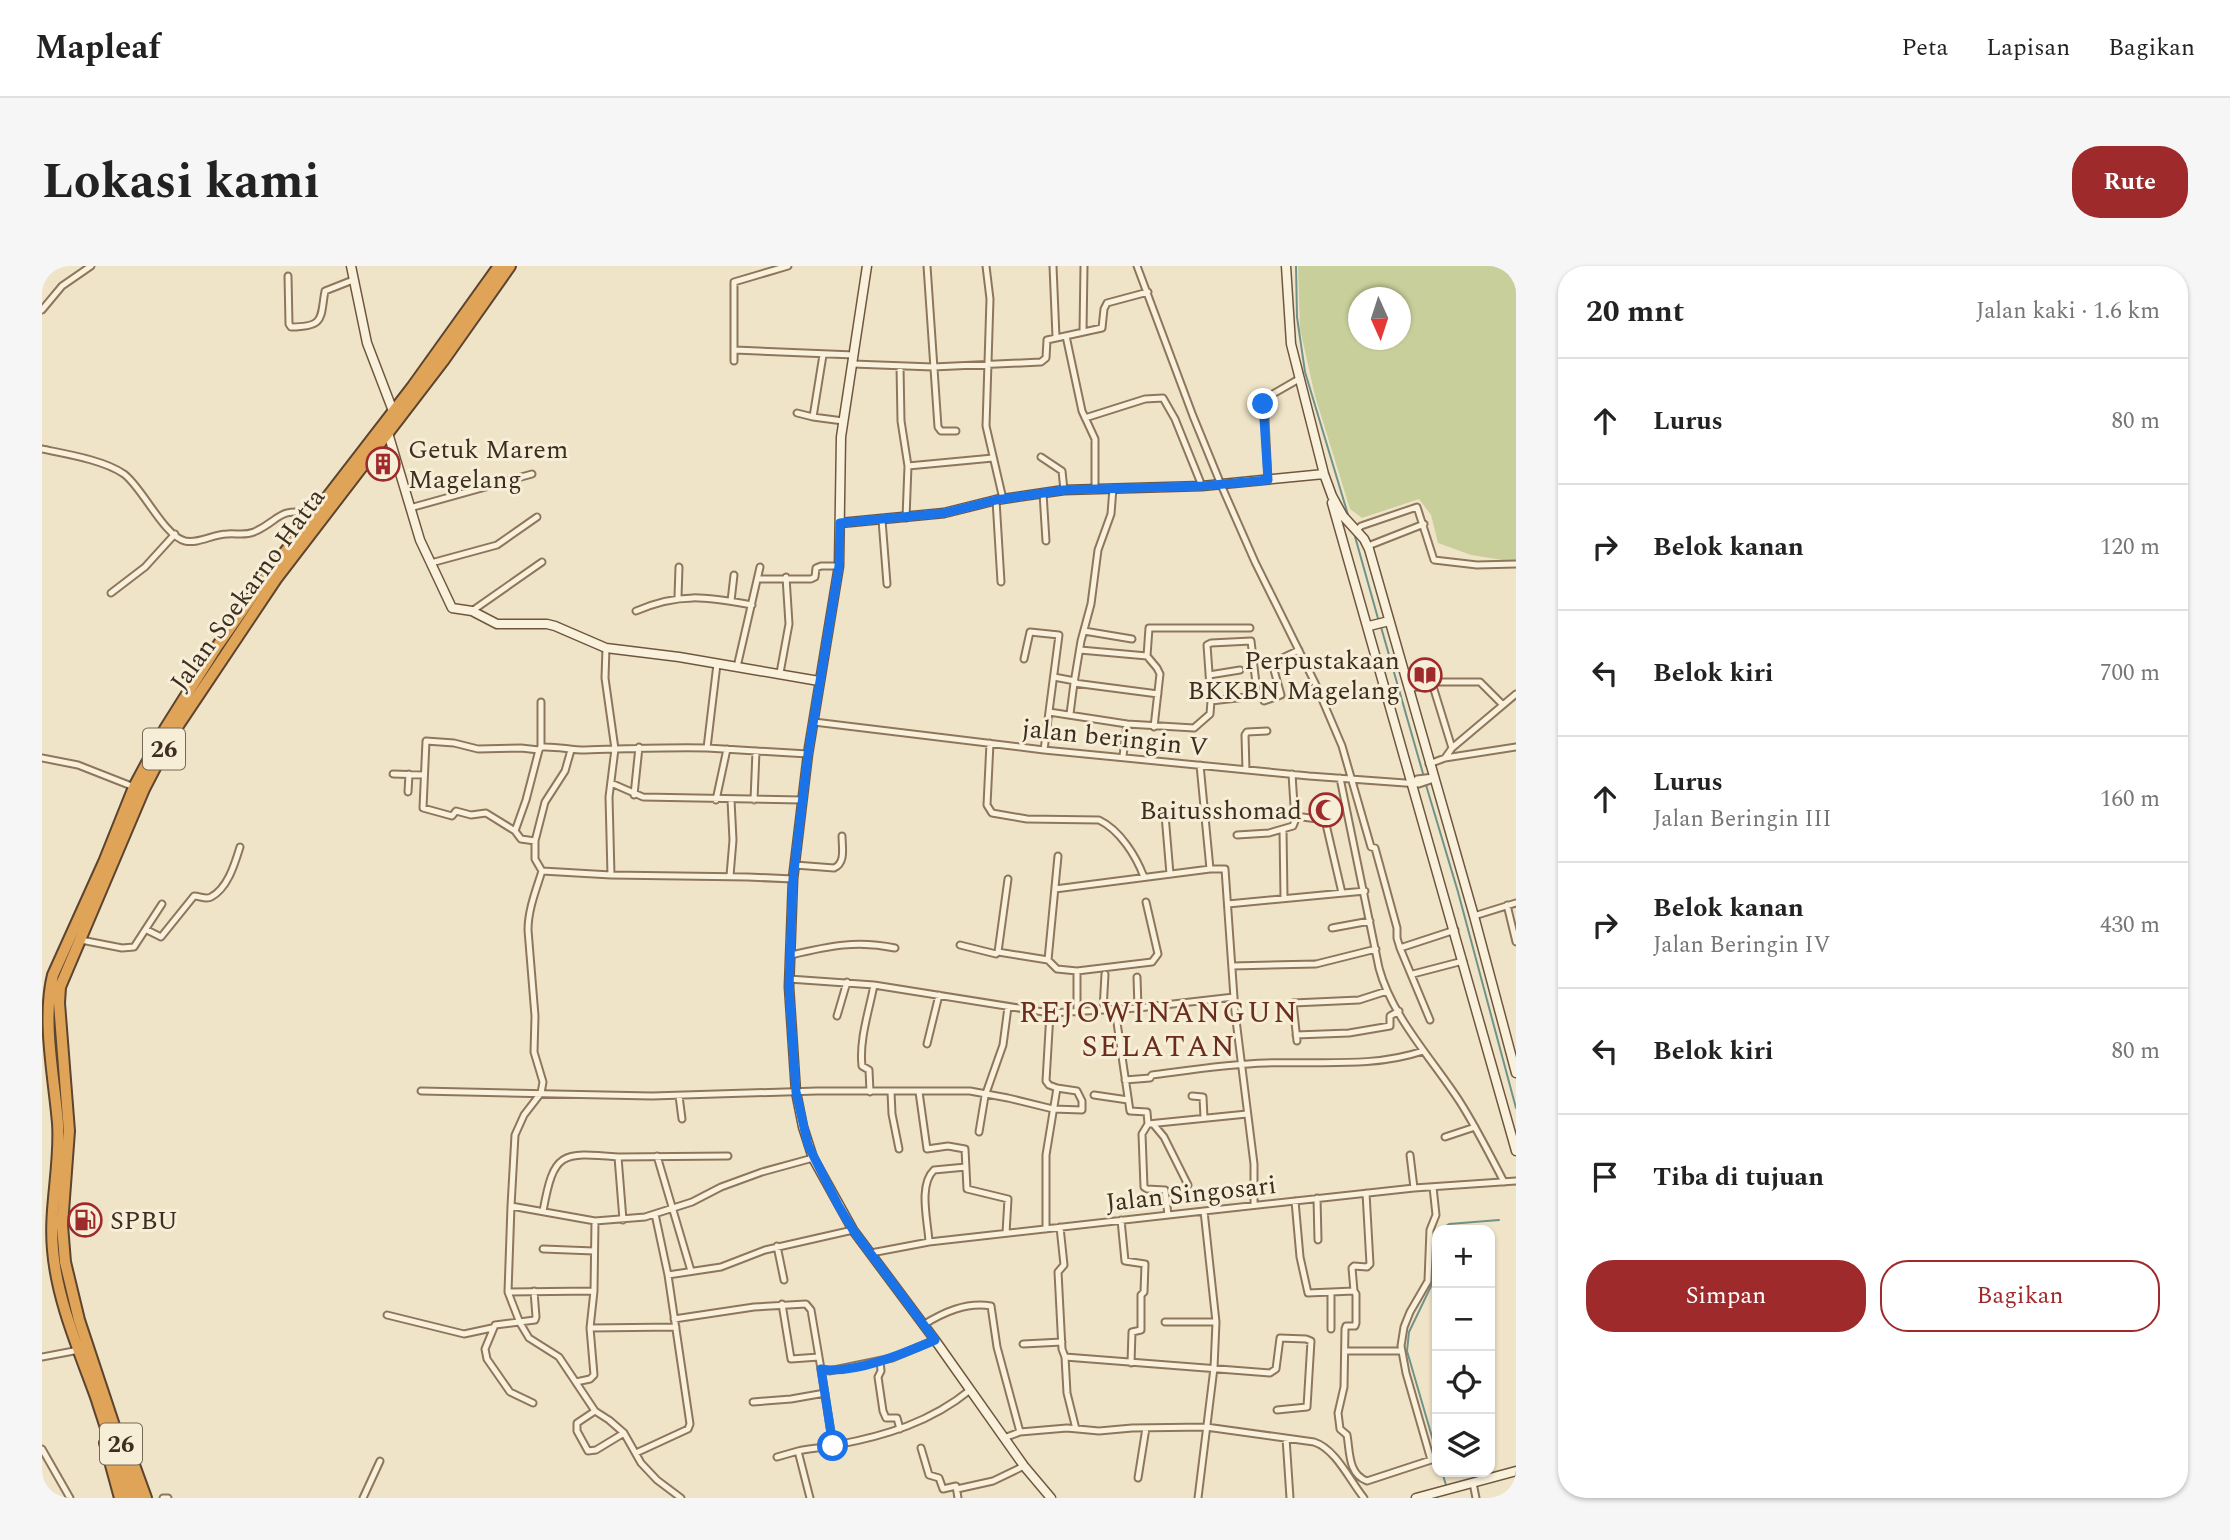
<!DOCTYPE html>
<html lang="id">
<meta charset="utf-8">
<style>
:root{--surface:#fff;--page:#f6f6f6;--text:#222;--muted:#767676;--line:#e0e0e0;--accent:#9e2a2b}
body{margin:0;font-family:Spectral,serif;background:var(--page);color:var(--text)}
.controls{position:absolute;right:21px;bottom:21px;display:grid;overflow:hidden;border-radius:14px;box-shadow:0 2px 5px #0004}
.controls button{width:63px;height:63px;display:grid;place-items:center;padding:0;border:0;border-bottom:2px solid var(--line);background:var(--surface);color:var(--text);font:35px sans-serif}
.compass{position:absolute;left:1306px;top:21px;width:63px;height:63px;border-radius:50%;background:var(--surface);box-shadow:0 2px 5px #0004;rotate:177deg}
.stop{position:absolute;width:21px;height:21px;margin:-16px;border:5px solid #1a73e8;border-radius:50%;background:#fff}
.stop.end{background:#1a73e8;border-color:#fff;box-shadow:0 2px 7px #0008}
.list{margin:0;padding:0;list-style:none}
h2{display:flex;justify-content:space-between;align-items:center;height:91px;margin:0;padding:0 28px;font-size:30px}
h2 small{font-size:23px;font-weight:400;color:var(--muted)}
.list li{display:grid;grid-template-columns:46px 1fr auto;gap:21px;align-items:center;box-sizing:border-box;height:126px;padding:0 28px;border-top:2px solid var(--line)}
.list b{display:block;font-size:26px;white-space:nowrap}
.list p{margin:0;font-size:23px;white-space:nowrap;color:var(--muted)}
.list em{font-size:23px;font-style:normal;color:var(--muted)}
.actions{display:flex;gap:14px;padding:21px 28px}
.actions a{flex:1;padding:16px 0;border:2px solid var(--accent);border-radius:28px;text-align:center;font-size:24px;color:var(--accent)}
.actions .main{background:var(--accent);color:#fff}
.icon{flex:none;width:38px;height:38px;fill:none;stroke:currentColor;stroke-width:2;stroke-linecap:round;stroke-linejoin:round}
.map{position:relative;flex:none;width:1474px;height:1232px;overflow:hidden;border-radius:28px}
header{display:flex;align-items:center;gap:42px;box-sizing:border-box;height:98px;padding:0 35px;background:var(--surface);border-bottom:2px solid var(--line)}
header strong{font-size:33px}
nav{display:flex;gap:38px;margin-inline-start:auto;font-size:24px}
.intro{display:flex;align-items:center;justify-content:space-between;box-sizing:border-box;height:168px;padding:0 42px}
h1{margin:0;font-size:49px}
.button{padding:18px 32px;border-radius:28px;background:var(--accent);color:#fff;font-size:24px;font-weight:700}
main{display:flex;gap:42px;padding:0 42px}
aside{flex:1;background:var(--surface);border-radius:28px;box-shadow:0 2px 5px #0004}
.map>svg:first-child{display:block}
.green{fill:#c9cf9b;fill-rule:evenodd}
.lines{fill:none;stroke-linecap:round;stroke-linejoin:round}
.stream{stroke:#6f938a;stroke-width:2}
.street-casing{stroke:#8d765c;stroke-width:9}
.secondary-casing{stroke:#6f573f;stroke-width:11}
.highway-casing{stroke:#5b4430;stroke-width:14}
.street{stroke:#faf1dc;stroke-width:5}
.secondary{stroke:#faf1dc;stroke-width:8}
.highway{stroke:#e0a458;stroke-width:10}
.route{stroke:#1a73e8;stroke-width:9}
.labels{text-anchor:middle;stroke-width:6;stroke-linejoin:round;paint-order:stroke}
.shield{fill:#f7eed8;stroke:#756857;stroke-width:2}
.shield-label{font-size:24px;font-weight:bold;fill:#3d2e20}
.poi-label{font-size:26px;fill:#3d2e20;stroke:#f7eed8;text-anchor:start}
.street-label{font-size:26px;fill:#3d2e20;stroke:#f7eed8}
.quarter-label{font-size:30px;letter-spacing:2px;fill:#6b2e1e;stroke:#f7eed8}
</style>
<header>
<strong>Mapleaf</strong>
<nav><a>Peta</a><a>Lapisan</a><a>Bagikan</a></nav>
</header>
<div class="intro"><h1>Lokasi kami</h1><a class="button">Rute</a></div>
<main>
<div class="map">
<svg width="1474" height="1232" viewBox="0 0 1474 1232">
<rect width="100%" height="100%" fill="#f0e4c8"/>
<!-- green -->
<path class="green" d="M 1256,0 L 1474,0 L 1474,296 L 1429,289 L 1396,277 L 1389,249 L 1377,233 L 1320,252 L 1308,243 L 1273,130 L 1258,63 ZM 1316,32 L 1358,32 L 1358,74 L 1316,74 Z"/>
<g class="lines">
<!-- stream -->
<path class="stream" d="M 1254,0 L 1255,51 L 1263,106 L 1307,252
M 1312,267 L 1337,356
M 1339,361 L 1382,511
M 1384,519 L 1416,626 L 1474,842
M 1398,964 L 1407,958 L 1457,954
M 1395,975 L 1393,1012 L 1367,1066 L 1365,1085 L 1395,1188
M 1400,1206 L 1404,1219"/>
<defs>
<path id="street" d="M 885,0 L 896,161 L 899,165 L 914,165
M 944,0 L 948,33 L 944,160 L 961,233
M 1011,0 L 1014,71
M 1095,0 L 1151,150 L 1180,221 L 1213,296 L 1274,419 L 1300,480 L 1329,581 L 1333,582 L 1355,662 L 1355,672 L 1358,682
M 0,5 L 7,0
M 246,10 L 247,58 L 249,61 C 284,61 278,51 283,25 L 311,14
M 0,44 L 20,20 L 49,0
M 1041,66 L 1042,0
M 1024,70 L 1040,145 L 1053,173 L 1053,223
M 693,84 L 812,89
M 781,89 L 771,151 L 801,155
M 692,95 L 692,16 L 746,0
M 811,98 L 891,101 L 999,96 L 1004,92 L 1005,74 L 1060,62 L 1062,43 L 1065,37 L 1106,26
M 858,100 L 859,155 L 866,200 L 951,192
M 755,147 L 771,151
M 1043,152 L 1103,133 L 1121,132 L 1133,153 L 1160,220
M 0,183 C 24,188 62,194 82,208 C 100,221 122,270 143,275 C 157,278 171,268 185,268 C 195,267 202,270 212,266 C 239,254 235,241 270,248
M 999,191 L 1020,205 L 1022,224
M 1226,214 L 1222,133 L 1257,113
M 1071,222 L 1069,248 L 1056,284 L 1049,338 L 1039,375 L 1032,417 L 1116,428
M 1001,227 L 1004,275
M 954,234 L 959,316
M 368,242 L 490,208
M 864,252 L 866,200
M 840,254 L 845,318
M 1314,265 L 1319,260 L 1375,241 L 1392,294 L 1435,299 L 1474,298
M 1326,280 L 1382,258
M 389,297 L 455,279 L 495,251
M 716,313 L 769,313 L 773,311 L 774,302 L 779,300 L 797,300
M 69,327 L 103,301 L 133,268
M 636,331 L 637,301
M 689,335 L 692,309
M 430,345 L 500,296
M 594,345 C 637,326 665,331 710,339
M 1042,365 L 1090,373
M 564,382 L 563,412 L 573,483 L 567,531 L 569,609 L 706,611 L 751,613
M 1038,384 L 1105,390
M 982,393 L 988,366 L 1017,369 L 1002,484
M 695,401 L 718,301
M 738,407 L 747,358 L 744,311
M 1167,409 L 1198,404
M 1012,411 L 1033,415
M 1390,417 L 1410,482
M 1367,423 L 1396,416 L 1438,416 L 1461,439
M 1222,435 L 1239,429 L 1230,397 L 1257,384
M 499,436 L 499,481
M 1007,446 L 1085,458 L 1081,490
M 1028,448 L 1032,417
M 772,456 L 1002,484 L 1267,510 L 1377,518 L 1389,514 L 1392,511 L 1375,513 L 1371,517
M 1085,458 L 1152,462 L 1168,448 L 1169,435 L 1212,430 L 1215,426 L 1209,375 L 1169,377 L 1165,379 L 1169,435
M 1112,461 L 1118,408 L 1115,402 L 1105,390 L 1107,362 L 1208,362
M 948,477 L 945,539 L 950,547 L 985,553 L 1057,554 C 1078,564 1094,590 1102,611
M 665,482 L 766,488
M 0,492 L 36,499 L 92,521
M 1403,492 L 1410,482 L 1474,428
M 1387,498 L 1403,492 L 1474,481
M 1158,499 L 1168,603
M 1204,504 L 1203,469 L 1205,466 L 1225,465
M 351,508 L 382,509
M 1298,512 L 1337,702 C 1350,751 1391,794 1418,836 C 1434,861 1448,889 1462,916
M 569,517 L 601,531 L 760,534
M 366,526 L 367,508
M 592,529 L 597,481
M 674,534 L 685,483
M 712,534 L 714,485
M 1253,550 L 1283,554 L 1300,627
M 1241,564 L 1242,631
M 473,565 L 484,534 L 497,484
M 1195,569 L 1227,567 L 1251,560 L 1253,555 L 1250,508
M 493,575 L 503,536 L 523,505 L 529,484
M 753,599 L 792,602 C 804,597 800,581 800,570
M 500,605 L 493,593 L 493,575 L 479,573 L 473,565 L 444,547 L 429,549 L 414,545 L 410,550 L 381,542 L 384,475 L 412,477 L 436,483 L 479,482 L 497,484 L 499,481 C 515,480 528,484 543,484 C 584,483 624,481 665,482 L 675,398
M 1128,608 L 1123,549 L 1162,546
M 569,609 L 500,605 C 494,624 486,644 486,664 L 493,750 L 492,786 L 501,816 L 499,827 L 482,849 L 473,869 L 469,940 L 553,955 L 603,951 L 650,936 L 679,921 L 720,906 L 771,892
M 688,610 L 691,574 L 689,534
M 1013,623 L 1168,603 L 1183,603 L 1193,746 L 1212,898 L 1212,939
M 1186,638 L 1323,625
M 1465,639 L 1474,676
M 1432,650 L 1474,637
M 1290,662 L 1328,655
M 105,664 L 119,671 L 152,630 C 158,630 164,634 169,631 C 186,622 193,597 198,581
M 39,674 L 80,682 L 92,681 L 120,638
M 918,679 L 954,688 L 956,686 L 1006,694 L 1015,703 L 1035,705 L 1035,746
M 956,686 L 966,613
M 749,689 C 787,680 815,674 853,682
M 1006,694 L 1016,590
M 1190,700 L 1274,698 L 1334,683
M 1035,705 L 1110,696 L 1116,688 L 1104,636
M 1371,708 L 1421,695
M 1095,711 L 1096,742
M 747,713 L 832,719 L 1008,747 L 1096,742 L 1192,731
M 1073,743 L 1088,845 L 1105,846 L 1106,858 L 1100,868 L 1102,921 L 1105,923 L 1123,924 L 1126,949
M 1061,744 L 1063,708
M 795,750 L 805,716
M 1388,754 L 1358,682 L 1413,664
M 1254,769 L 1307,767 L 1348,760 L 1348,750 L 1357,745
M 1255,775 L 1251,737 L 1317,734 L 1345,725
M 885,778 L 897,729
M 1083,814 L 1108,812 L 1110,809 C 1148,804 1186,798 1224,797 C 1276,795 1331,802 1381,785
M 379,825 L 610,830 L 775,825 L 928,825 L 966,832 L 1011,843 L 1040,844 L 1040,835 L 1035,825 L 1015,822
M 828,826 L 827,804 L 820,800 C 817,774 827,745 832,719
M 849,826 L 850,848 L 857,883
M 877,826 L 885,883 L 906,880 L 923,883 L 925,923 L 966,933 L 964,967
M 1052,829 L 1086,834
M 637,830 L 640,853
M 1150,830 L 1161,831 L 1162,852
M 1106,858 L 1205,848
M 1112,859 L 1122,871 L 1146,919
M 937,866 L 943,830 L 961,779 L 966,741
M 1403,871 L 1433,861
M 1368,889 L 1372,922
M 615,890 L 649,1005
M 1324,927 L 1328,998 L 1325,1001 L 1312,1000 L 1310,1002 L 1312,1025 L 1314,1028 L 1314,1057 L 1313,1060 L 1304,1060 L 1303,1063 L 1302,1121 L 1296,1147 L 1298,1163 L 1305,1169 C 1308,1186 1306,1208 1325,1215 L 1389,1194 L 1364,1107 L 1359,1080 L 1362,1061 L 1368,1046 L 1386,1015 L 1388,964 L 1394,949 L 1391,921
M 1275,932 L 1276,974
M 1253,935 L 1258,991 L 1266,1027 L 1312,1025
M 469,940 L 466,1026 L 478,1057 L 487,1072 L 517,1091 L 553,1145 L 567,1154 L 582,1167 L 599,1197 L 615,1214 L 639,1232
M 501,945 C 512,886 518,886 576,891
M 581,954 L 576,891 L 686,890
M 1079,954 L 1083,995 L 1103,998 L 1102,1026 L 1099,1029 L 1099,1064 L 1090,1066 L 1089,1097
M 1018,961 L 1022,999 L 1016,1006 L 1020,1083 L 1023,1091 L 1025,1127 L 1034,1163
M 1004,963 L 1004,889 L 1015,822 L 1007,819 L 1004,815 L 1008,747
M 887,976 C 886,956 876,919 892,904 L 924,901
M 735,980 L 742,1014
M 501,983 L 552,985
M 829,987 L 887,976 L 1162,945 L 1372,922 L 1474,915
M 626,1009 L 679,1001 L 723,984 L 811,964
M 466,1026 L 552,1025
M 740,1038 L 749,1093 L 777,1091
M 345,1049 L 422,1068 L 450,1062
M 632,1053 L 712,1041 L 764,1038 L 769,1044 L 779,1103 L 787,1105 L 850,1092 L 893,1074
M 1123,1056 L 1174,1056
M 881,1059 C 902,1046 924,1036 949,1040 L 955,1081 L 978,1166
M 548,1062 L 552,1025 L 553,955
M 1289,1063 L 1289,1026
M 981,1078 L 1020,1076
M 1303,1085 L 1360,1085
M 0,1091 L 37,1084
M 1023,1091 L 1228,1107 L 1234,1103 L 1238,1072 L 1264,1073 L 1269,1075 L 1265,1141 L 1235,1144
M 838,1095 L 839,1105 L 836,1111 L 841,1145 L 844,1152 L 855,1152 L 858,1163
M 779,1103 L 791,1180
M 534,1116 L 548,1113 L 552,1109 L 548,1062 L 634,1061
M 711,1136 L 749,1133 L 783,1127
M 491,1137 L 468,1126 L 445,1093 L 443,1083 L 453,1059 L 493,1054 L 494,1051 L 492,1025
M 553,1145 L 535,1157 L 535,1165 L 546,1185 L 554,1184 L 582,1167
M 962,1172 L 978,1166 L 1025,1162 L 1057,1165 L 1090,1162 L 1164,1161 L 1272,1176 C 1294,1183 1308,1215 1322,1232
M 1244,1172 L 1248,1232
M 879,1182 L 887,1209 L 897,1212 L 901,1223 L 914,1220 L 916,1232
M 0,1183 L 28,1232
M 594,1187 L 646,1163 L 648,1158 L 626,1009 L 613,948
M 735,1191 L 756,1185
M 1096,1212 L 1104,1162
M 1431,1217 L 1434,1232
M 915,1223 L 951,1215 L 982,1200
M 121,1232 L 126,1232
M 321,1232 L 338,1195
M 768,1232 L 756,1185 C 768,1182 781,1182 794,1179 C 843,1170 889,1156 928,1124
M 1156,1232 L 1172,1102 L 1174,1056 L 1162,945"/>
<path id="secondary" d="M 309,0 L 325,77 L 351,145
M 825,0 L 799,171 L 797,300 L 766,488 L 751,613 L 747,721 L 754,826 L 761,861 L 771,892 L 811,964 L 893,1074 L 982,1200 L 1009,1232
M 1244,0 L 1249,78 L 1282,208 L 1290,230 L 1301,250 L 1322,273 L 1327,283 L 1432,650 L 1474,807
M 346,167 L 378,274 L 410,342 L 430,345 L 455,358 L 505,358 L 513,360 L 564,382 L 637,391 L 777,415
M 1290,237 L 1474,885
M 798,257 L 902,247 L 954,234 L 1022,224 L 1160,220 L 1282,208
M 1327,360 L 1347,355
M 1374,1232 L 1474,1205"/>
<path id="highway" d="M 63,1177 L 78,1232
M 92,1199 L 104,1232
M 86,1232 C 76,1198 65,1165 54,1131 C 37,1084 15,1034 11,984 C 7,941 19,899 16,857 C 12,810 0,754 11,709 L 62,596 L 92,521 L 123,463 L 174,382 L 226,308 L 371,120 L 457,0
M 96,1232 L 37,1054 L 23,996 L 20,959 L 27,865 L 17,737 L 18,721 L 102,523 L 131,467 L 234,313 L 401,95 L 468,0"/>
</defs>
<!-- street casing -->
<use href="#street" class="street-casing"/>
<!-- secondary casing -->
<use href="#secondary" class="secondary-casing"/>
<!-- highway casing -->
<use href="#highway" class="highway-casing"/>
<!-- street -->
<use href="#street" class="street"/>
<!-- secondary -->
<use href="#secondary" class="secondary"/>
<!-- highway -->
<use href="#highway" class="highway"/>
</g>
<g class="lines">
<!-- route -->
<path class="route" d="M 791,1180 L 779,1103 C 811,1109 863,1087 893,1074 L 811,964 L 796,939 L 766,879 L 754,826 L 747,721 L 751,613 L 766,488 L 797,300 L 798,257 L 902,247 L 954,234 L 1022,224 L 1160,220 L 1226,214 L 1221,138"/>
</g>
<!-- icons -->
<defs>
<symbol id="building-ring" viewBox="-11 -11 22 22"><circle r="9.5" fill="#f7eed8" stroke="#9e2a2b" stroke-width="1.5"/><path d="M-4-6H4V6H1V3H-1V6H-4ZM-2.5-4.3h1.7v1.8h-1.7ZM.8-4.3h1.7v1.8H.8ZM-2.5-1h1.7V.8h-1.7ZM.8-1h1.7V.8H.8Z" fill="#9e2a2b"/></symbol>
<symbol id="library-ring" viewBox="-11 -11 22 22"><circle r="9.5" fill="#f7eed8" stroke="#9e2a2b" stroke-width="1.5"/><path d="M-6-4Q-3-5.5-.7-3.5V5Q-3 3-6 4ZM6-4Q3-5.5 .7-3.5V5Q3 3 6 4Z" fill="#9e2a2b"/></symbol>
<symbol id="mosque-ring" viewBox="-11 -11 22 22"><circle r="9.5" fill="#f7eed8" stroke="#9e2a2b" stroke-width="1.5"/><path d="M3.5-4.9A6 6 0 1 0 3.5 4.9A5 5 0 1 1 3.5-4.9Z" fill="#9e2a2b"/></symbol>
<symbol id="fuel-ring" viewBox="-11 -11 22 22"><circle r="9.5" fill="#f7eed8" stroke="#9e2a2b" stroke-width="1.5"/><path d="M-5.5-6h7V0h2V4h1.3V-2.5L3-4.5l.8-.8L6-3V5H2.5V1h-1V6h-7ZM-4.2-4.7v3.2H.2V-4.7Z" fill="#9e2a2b"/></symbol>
</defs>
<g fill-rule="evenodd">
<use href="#building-ring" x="322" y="179" width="38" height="38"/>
<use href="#library-ring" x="1364" y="390" width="38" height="38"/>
<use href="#mosque-ring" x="1265" y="525" width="38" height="38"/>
<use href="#fuel-ring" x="24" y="935" width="38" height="38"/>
</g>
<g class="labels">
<!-- shield labels -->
<g class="shield">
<rect x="101" y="462.5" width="42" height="41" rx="5"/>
<rect x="58" y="1157.5" width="42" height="41" rx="5"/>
</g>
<g class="shield-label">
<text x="122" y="491">26</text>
<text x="79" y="1186">26</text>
</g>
<!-- poi labels -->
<g class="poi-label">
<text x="366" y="192">Getuk Marem<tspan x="366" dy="30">Magelang</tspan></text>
<text x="1358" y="403" text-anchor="end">Perpustakaan<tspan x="1358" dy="30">BKKBN Magelang</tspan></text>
<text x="1260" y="553" text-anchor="end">Baitusshomad</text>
<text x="68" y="963">SPBU</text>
</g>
<!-- street labels -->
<g class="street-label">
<text transform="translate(205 323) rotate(-54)" y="9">Jalan Soekarno Hatta</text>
<text transform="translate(1073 471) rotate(6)" y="9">jalan beringin V</text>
<text transform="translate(1149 927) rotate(-6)" y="9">Jalan Singosari</text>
</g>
<!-- quarter labels -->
<g class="quarter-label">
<text x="1117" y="756">REJOWINANGUN<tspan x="1117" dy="34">SELATAN</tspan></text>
</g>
</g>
</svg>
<div class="controls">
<button>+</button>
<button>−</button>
<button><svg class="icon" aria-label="locate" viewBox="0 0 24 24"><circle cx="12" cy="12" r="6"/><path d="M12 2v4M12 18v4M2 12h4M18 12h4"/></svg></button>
<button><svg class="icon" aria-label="layers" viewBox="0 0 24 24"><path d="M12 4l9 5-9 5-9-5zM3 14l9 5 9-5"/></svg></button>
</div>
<svg class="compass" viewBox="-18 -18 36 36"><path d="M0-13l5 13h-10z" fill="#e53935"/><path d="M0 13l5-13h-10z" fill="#767676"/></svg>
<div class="stop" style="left:791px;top:1180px"></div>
<div class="stop end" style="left:1221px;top:138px"></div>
</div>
<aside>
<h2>20 mnt<small>Jalan kaki · 1.6 km</small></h2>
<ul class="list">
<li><svg class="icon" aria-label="ahead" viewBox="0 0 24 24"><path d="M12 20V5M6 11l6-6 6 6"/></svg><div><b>Lurus</b></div><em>80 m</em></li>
<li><svg class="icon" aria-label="right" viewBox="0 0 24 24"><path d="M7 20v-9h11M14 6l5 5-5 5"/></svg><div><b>Belok kanan</b></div><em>120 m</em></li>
<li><svg class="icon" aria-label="left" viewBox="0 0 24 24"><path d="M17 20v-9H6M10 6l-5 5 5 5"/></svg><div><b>Belok kiri</b></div><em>700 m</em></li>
<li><svg class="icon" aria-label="ahead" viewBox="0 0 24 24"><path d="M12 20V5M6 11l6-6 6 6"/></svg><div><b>Lurus</b><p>Jalan Beringin III</p></div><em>160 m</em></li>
<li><svg class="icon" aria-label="right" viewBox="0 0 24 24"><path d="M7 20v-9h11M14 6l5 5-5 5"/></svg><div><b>Belok kanan</b><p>Jalan Beringin IV</p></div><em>430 m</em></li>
<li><svg class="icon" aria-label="left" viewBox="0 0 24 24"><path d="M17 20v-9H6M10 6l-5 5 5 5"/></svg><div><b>Belok kiri</b></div><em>80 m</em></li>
<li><svg class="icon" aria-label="arrive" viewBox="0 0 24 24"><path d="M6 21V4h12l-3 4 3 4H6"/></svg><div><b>Tiba di tujuan</b></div></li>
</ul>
<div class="actions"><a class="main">Simpan</a><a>Bagikan</a></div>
</aside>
</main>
